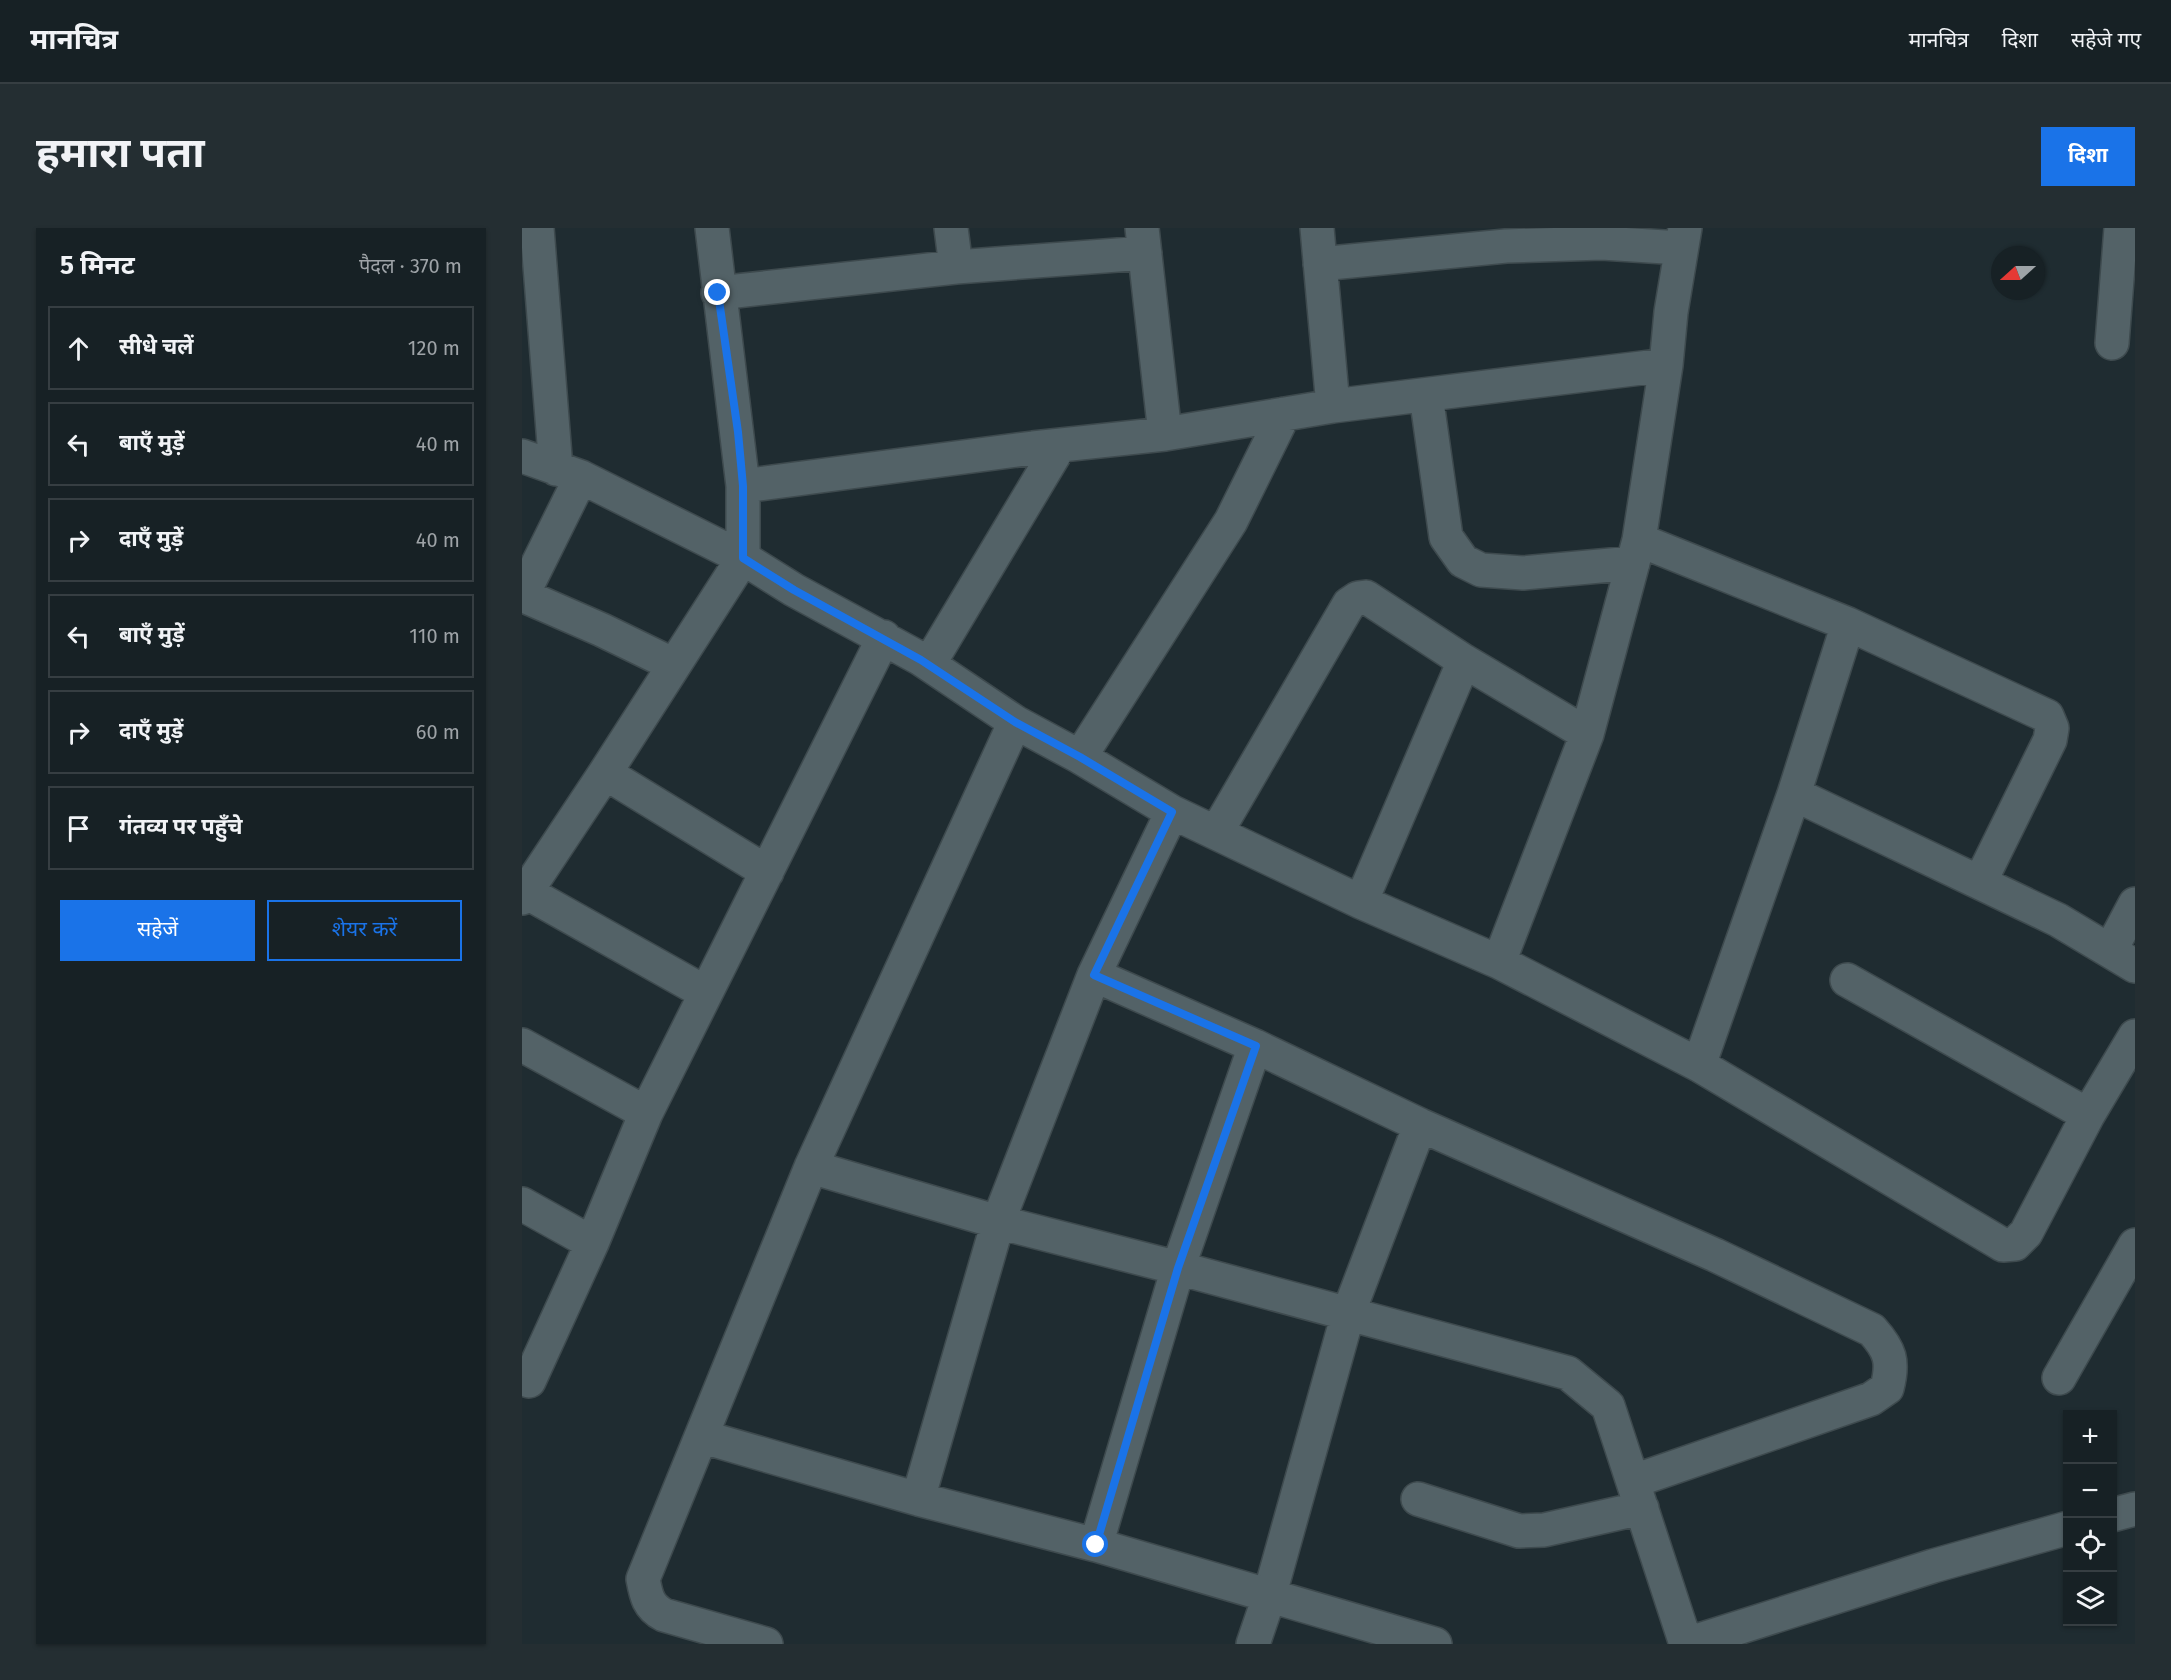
<!DOCTYPE html>
<html lang="hi">
<meta charset="utf-8">
<style>
:root{--surface:#172125;--page:#242e32;--text:#f1f3f6;--muted:#9ea3a7;--line:#363e42;--accent:#1a73e8}
body{margin:0;font-family:"Fira Sans","Noto Sans Devanagari",sans-serif;background:var(--page);color:var(--text)}
.controls{position:absolute;right:18px;bottom:18px;display:grid;overflow:hidden;border-radius:0px;box-shadow:0 2px 4px #0004}
.controls button{width:54px;height:54px;display:grid;place-items:center;padding:0;border:0;border-bottom:2px solid var(--line);background:var(--surface);color:var(--text);font:30px sans-serif}
.compass{position:absolute;left:1469px;top:18px;width:54px;height:54px;border-radius:50%;background:var(--surface);box-shadow:0 2px 4px #0004;rotate:249deg}
.stop{position:absolute;width:18px;height:18px;margin:-14px;border:4px solid #1a73e8;border-radius:50%;background:#fff}
.stop.end{background:#1a73e8;border-color:#fff;box-shadow:0 2px 6px #0008}
.list{margin:0;padding:0;list-style:none}
h2{display:flex;justify-content:space-between;align-items:center;height:78px;margin:0;padding:0 24px;font-size:26px}
h2 small{font-size:20px;font-weight:400;color:var(--muted)}
.list li{display:grid;grid-template-columns:39px 1fr auto;gap:18px;align-items:center;box-sizing:border-box;height:84px;margin:0 12px 12px;padding:0 12px;border:2px solid var(--line);border-radius:0px}
.list b{display:block;font-size:22px;white-space:nowrap}
.list em{font-size:20px;font-style:normal;color:var(--muted)}
.actions{display:flex;gap:12px;padding:18px 24px}
.actions a{flex:1;padding:14px 0;border:2px solid var(--accent);border-radius:0px;text-align:center;font-size:21px;color:var(--accent)}
.actions .main{background:var(--accent);color:#fff}
.icon{flex:none;width:33px;height:33px;fill:none;stroke:currentColor;stroke-width:2;stroke-linecap:round;stroke-linejoin:round}
.map{position:relative;flex:none;width:1613px;height:1416px;overflow:hidden;border-radius:0px}
header{display:flex;align-items:center;gap:36px;box-sizing:border-box;height:84px;padding:0 30px;background:var(--surface);border-bottom:2px solid var(--line)}
header strong{font-size:28px}
nav{display:flex;gap:33px;margin-inline-start:auto;font-size:21px}
.intro{display:flex;align-items:center;justify-content:space-between;box-sizing:border-box;height:144px;padding:0 36px}
h1{margin:0;font-size:42px}
.button{padding:15px 27px;border-radius:0px;background:var(--accent);color:#fff;font-size:21px;font-weight:700}
main{display:flex;gap:36px;padding:0 36px}
aside{flex:1;background:var(--surface);border-radius:0px;box-shadow:0 2px 4px #0004}
.map>svg:first-child{display:block}
.lines{fill:none;stroke-linecap:round;stroke-linejoin:round}
.minor-casing{stroke:#3e4a4e;stroke-width:36}
.minor{stroke:#536267;stroke-width:33}
.route{stroke:#1a73e8;stroke-width:8}
</style>
<header>
<strong>मानचित्र</strong>
<nav><a>मानचित्र</a><a>दिशा</a><a>सहेजे गए</a></nav>
</header>
<div class="intro"><h1>हमारा पता</h1><a class="button">दिशा</a></div>
<main>
<aside>
<h2>5 मिनट<small>पैदल · 370 m</small></h2>
<ul class="list">
<li><svg class="icon" aria-label="ahead" viewBox="0 0 24 24"><path d="M12 20V5M6 11l6-6 6 6"/></svg><div><b>सीधे चलें</b></div><em>120 m</em></li>
<li><svg class="icon" aria-label="left" viewBox="0 0 24 24"><path d="M17 20v-9H6M10 6l-5 5 5 5"/></svg><div><b>बाएँ मुड़ें</b></div><em>40 m</em></li>
<li><svg class="icon" aria-label="right" viewBox="0 0 24 24"><path d="M7 20v-9h11M14 6l5 5-5 5"/></svg><div><b>दाएँ मुड़ें</b></div><em>40 m</em></li>
<li><svg class="icon" aria-label="left" viewBox="0 0 24 24"><path d="M17 20v-9H6M10 6l-5 5 5 5"/></svg><div><b>बाएँ मुड़ें</b></div><em>110 m</em></li>
<li><svg class="icon" aria-label="right" viewBox="0 0 24 24"><path d="M7 20v-9h11M14 6l5 5-5 5"/></svg><div><b>दाएँ मुड़ें</b></div><em>60 m</em></li>
<li><svg class="icon" aria-label="arrive" viewBox="0 0 24 24"><path d="M6 21V4h12l-3 4 3 4H6"/></svg><div><b>गंतव्य पर पहुँचे</b></div></li>
</ul>
<div class="actions"><a class="main">सहेजें</a><a>शेयर करें</a></div>
</aside>
<div class="map">
<svg width="1613" height="1416" viewBox="0 0 1613 1416">
<rect width="100%" height="100%" fill="#1f2c31"/>
<g class="lines">
<defs>
<path id="minor" d="M 15,0 L 34,241
M 429,0 L 434,39
M 620,0 L 643,206
M 795,0 L 811,178
M 798,36 L 984,18 L 1080,15 L 1159,20
M 196,65 L 434,39 L 623,25
M 1590,115 L 1599,0
M 904,167 L 924,309 L 941,333 L 959,342 L 1001,345 L 1111,335
M 0,228 L 59,249 L 221,330 L 272,362 L 399,431 L 493,494 L 558,529 L 650,584 L 839,674 L 977,734 L 1177,837 L 1481,1017 L 1493,1016 L 1504,1005 L 1566,887 L 1613,808
M 221,258 L 511,220 L 643,206 L 811,178 L 1144,137 L 1149,84 L 1163,0
M 1117,312 L 1326,396 L 1525,488 L 1530,500 L 1528,512 L 1458,654
M 0,367 L 80,402 L 152,437
M 0,368 L 59,249
M 407,436 L 538,217
M 558,529 L 709,293 L 762,186
M 83,545 L 245,644
M 1272,566 L 1536,692 L 1613,738
M 694,605 L 827,376 L 836,370 L 844,369 L 942,433 L 1065,506
M 4,664 L 184,765
M 0,670 L 83,545 L 221,330 L 221,258 L 190,0
M 839,674 L 942,433
M 1588,723 L 1613,676
M 977,734 L 1065,506 L 1117,312 L 1144,137
M 572,747 L 733,818 L 898,897 L 1193,1027 L 1350,1102 C 1368,1122 1372,1133 1365,1160 L 1349,1171 L 1112,1253
M 1325,752 L 1566,887
M 0,817 L 124,885
M 1177,837 L 1272,566 L 1326,396
M 289,939 L 476,994 L 656,1040 L 1046,1145 L 1086,1178 L 1164,1416
M 0,976 L 70,1015
M 1537,1150 L 1613,1017
M 7,1153 L 70,1015 L 124,885 L 362,409
M 181,1209 L 396,1271 L 574,1317 L 913,1416
M 396,1271 L 476,994 L 572,747 L 650,584
M 896,1271 L 997,1303 L 1022,1302 L 1120,1280
M 1590,1287 L 1613,1281
M 574,1317 L 656,1040 L 733,818
M 244,1416 L 142,1387 C 126,1379 124,1367 121,1351 L 289,939 L 493,494
M 731,1416 L 747,1369 L 826,1086 L 898,897
M 1165,1416 L 1411,1338 L 1546,1300"/>
</defs>
<!-- minor casing -->
<use href="#minor" class="minor-casing"/>
<!-- minor -->
<use href="#minor" class="minor"/>
</g>
<g class="lines">
<!-- route -->
<path class="route" d="M 196,65 L 216,204 L 221,258 L 221,330 L 272,362 L 399,432 L 493,494 L 558,529 L 650,584 L 572,747 L 734,818 L 656,1040 L 574,1317"/>
</g>
</svg>
<div class="controls">
<button>+</button>
<button>−</button>
<button><svg class="icon" aria-label="locate" viewBox="0 0 24 24"><circle cx="12" cy="12" r="6"/><path d="M12 2v4M12 18v4M2 12h4M18 12h4"/></svg></button>
<button><svg class="icon" aria-label="layers" viewBox="0 0 24 24"><path d="M12 4l9 5-9 5-9-5zM3 14l9 5 9-5"/></svg></button>
</div>
<svg class="compass" viewBox="-18 -18 36 36"><path d="M0-13l5 13h-10z" fill="#e53935"/><path d="M0 13l5-13h-10z" fill="#9ea3a7"/></svg>
<div class="stop" style="left:574px;top:1317px"></div>
<div class="stop end" style="left:196px;top:65px"></div>
</div>
</main>
